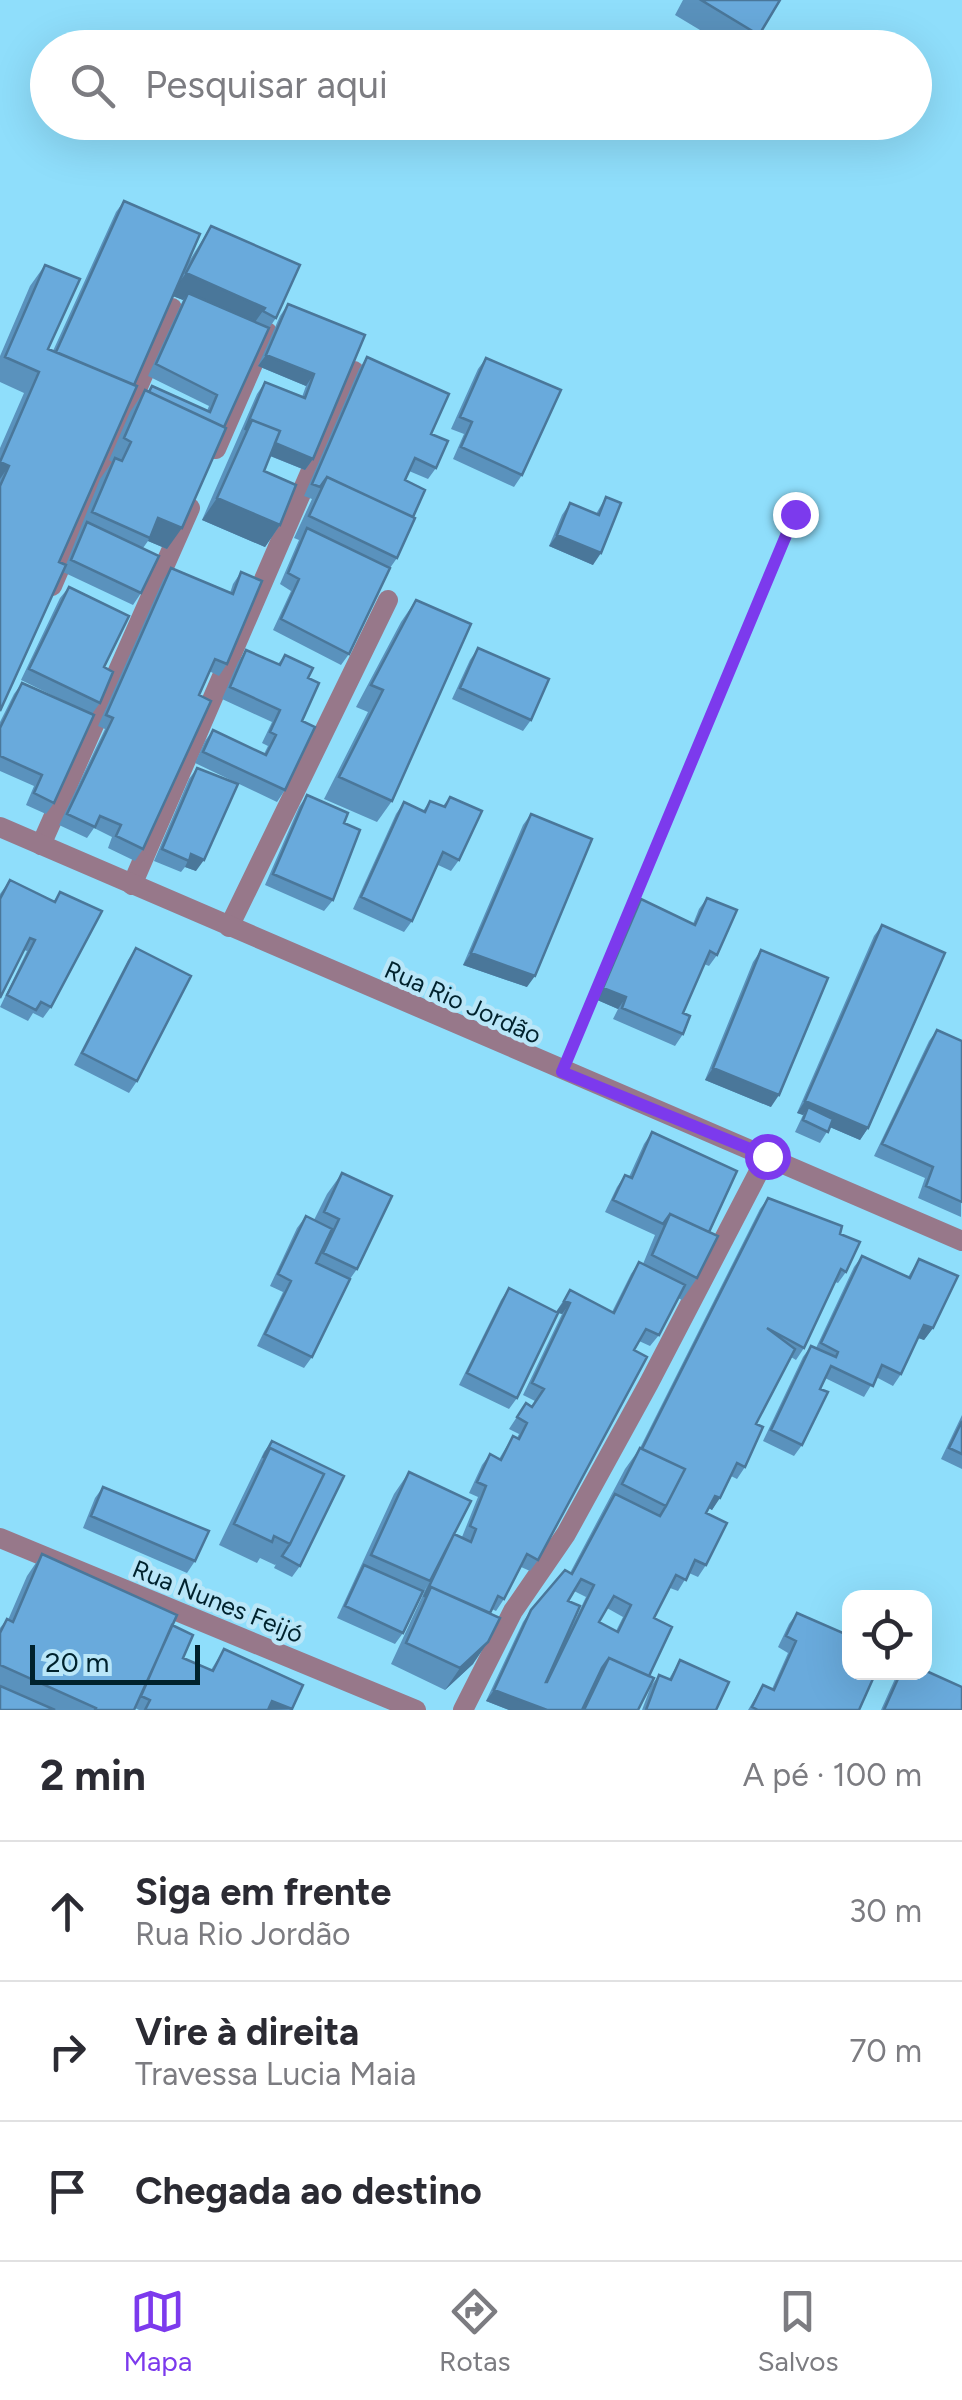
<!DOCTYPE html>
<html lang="pt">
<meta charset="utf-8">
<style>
:root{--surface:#fff;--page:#f7f7f7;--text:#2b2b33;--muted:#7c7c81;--line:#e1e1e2;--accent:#7c3aed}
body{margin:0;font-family:Figtree,sans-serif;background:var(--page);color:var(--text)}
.controls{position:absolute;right:30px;bottom:30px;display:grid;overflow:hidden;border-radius:20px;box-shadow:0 10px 40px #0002}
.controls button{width:90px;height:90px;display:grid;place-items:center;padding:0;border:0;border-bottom:2px solid var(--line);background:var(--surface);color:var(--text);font:50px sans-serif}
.scale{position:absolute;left:30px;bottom:25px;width:170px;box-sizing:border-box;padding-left:10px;border:5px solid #00222d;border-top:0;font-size:28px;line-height:35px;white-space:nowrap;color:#00222d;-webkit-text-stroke:8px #b9e6f8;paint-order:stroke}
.stop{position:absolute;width:30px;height:30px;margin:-22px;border:8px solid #7c3aed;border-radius:50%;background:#fff}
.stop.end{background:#7c3aed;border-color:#fff;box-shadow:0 2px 10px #0008}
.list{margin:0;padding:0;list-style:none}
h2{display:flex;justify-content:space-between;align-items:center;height:130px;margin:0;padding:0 40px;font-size:42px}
h2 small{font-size:32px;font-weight:400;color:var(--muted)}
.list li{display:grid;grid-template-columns:65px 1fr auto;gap:30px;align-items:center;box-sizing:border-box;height:140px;padding:0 40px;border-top:2px solid var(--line)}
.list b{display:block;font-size:38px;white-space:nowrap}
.list p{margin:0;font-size:32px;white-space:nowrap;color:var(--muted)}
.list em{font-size:32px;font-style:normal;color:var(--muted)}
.icon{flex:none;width:55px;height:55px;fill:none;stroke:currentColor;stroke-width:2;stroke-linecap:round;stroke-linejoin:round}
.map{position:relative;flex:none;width:962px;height:1710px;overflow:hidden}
.search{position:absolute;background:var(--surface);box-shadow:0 10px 40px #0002;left:30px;right:30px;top:30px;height:110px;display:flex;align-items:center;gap:25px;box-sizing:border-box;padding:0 35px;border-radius:55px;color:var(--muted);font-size:38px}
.sheet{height:550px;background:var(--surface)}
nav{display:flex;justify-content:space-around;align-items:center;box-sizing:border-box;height:140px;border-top:2px solid var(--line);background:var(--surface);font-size:28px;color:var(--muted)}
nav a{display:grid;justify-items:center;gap:5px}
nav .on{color:var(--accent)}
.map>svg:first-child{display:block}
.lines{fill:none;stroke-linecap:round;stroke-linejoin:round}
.path{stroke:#4c869b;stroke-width:6;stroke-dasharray:8 5;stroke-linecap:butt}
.lane{stroke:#97788a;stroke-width:20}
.street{stroke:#97788a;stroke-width:20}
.wall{fill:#5a92bd;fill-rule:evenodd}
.shaded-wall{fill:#4a779a}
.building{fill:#69aadc;stroke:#4a779a;stroke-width:2.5;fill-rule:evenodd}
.route{stroke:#7c3aed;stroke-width:12}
.labels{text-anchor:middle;stroke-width:9;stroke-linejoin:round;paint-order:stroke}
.street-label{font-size:25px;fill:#00222d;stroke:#b9e6f8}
</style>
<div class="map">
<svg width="962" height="1710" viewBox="0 0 962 1710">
<rect width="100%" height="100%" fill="#8fdefb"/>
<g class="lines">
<!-- path -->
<path class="path" d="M 578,1034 L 795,514"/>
<!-- lane -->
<path class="lane" d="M 216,449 L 267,332
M 52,586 L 172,308
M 41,845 L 190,508
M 132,885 L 354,371
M 229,927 L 388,600"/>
<!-- street -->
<path class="street" d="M 0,827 L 962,1241
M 0,1538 L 416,1710
M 463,1710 L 513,1611 L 566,1534 L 649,1383 L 767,1156"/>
</g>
<!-- wall -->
<path class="wall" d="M 683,0 L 780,0 L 750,48 L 730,48 L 675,15 Z
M 124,201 L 188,263 L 211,226 L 276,318 L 269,328 L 167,549 L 148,541 L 143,548 L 141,593 L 133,605 L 63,572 L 100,479 L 112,462 L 109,460 L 130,412 L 145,390 L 148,392 L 152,386 L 207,411 L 209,406 L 148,376 L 183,300 L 173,296 L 59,562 L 0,711 L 0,448 L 24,393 L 0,382 L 0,356 L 30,286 L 45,265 L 48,349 L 53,351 L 116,212 Z
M 288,304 L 365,335 L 313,459 L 305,470 L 270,456 L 264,471 L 280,525 L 265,547 L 202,520 L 257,394 L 265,382 L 302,397 L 306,386 L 258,366 L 280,316 Z
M 367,357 L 431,434 L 436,468 L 428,479 L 409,471 L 405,480 L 413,517 L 397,558 L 390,568 L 349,654 L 341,665 L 273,630 L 291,591 L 280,584 L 299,540 L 294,538 L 312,499 L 304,496 L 359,369 Z
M 486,358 L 522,475 L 514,487 L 453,459 L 464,434 L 451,429 L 478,369 Z
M 606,497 L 593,565 L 549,546 L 562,515 L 570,503 L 596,514 Z
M 171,568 L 230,593 L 233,584 L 241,572 L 227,664 L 219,676 L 209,671 L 199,695 L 143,849 L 135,861 L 108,848 L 112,837 L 94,828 L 87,838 L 59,825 L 105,729 L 98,726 L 163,580 Z
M 69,587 L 104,667 L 100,703 L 92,714 L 54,803 L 46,814 L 26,805 L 34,786 L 0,771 L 0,722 L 14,694 L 22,683 L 72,705 L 21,680 L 60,598 Z
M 416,600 L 392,801 L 377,822 L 324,799 L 368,712 L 356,707 L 401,622 Z
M 478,648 L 531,720 L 523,731 L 452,699 L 470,660 Z
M 246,650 L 278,664 L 285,655 L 308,678 L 302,721 L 285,790 L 277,802 L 195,763 L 205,741 L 213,730 L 264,754 L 268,746 L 262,743 L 272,722 L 222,699 L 238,662 Z
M 197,768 L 196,871 L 185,867 L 181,872 L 154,861 L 189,779 Z
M 307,795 L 344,823 L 333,900 L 324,911 L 265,885 L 299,807 Z
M 450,797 L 459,860 L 451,871 L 438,865 L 412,921 L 404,932 L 353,909 L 396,814 L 404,802 L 423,811 L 430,801 L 443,806 Z
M 531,814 L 527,987 L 463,965 L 523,825 Z
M 10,880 L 54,901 L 60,892 L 51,1007 L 43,1018 L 33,1013 L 28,1021 L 0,1007 L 27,951 L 24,950 L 0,998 L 0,894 Z
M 707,898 L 717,955 L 709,966 L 704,964 L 683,1013 L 683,1034 L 675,1046 L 613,1019 L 618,1009 L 595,999 L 632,910 L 641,899 L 693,924 L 699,909 Z
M 882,925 L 868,1128 L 860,1140 L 830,1127 L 820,1143 L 795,1132 L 803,1115 L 797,1113 L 874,936 Z
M 136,948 L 137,1081 L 129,1093 L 74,1065 L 128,960 Z
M 761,950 L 771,1107 L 705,1080 L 753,962 Z
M 937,1030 L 962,1041 L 961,1217 L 918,1198 L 925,1178 L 874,1156 L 929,1041 Z
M 652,1132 L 709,1232 L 697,1278 L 682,1300 L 678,1298 L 659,1335 L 650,1346 L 639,1341 L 538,1560 L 530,1571 L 521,1567 L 504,1599 L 496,1611 L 492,1609 L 473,1664 L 445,1690 L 391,1664 L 427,1586 L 403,1633 L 395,1644 L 337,1618 L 394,1494 L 409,1472 L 454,1534 L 462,1537 L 478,1497 L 469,1493 L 482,1465 L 490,1454 L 499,1459 L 513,1436 L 517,1438 L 519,1434 L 509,1429 L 526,1403 L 532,1407 L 535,1401 L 523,1395 L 562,1314 L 558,1313 L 517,1398 L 509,1409 L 459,1385 L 501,1300 L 509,1288 L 556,1312 L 570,1290 L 612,1312 L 631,1274 L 639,1262 L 643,1264 L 655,1235 L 605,1212 L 617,1187 L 625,1175 L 629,1177 L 644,1144 Z
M 342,1173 L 357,1269 L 350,1279 L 312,1357 L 304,1368 L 257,1346 L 283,1292 L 270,1286 L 297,1228 L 306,1216 L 314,1220 L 327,1194 Z
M 768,1198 L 840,1234 L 846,1272 L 838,1283 L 835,1282 L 804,1348 L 796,1360 L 791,1357 L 756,1424 L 745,1467 L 737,1479 L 731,1476 L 712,1510 L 709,1508 L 706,1513 L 706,1565 L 698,1577 L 689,1573 L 678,1591 L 670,1588 L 654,1618 L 649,1676 L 638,1710 L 509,1710 L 486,1701 L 523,1622 L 531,1610 L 570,1573 L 625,1469 L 640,1448 L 760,1209 ZM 574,1591 L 586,1597 L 555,1661 L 568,1601 ZM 607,1608 L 623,1617 L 616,1631 L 599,1622 Z
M 862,1256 L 908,1277 L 919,1259 L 933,1328 L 924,1340 L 918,1338 L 901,1374 L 893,1386 L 876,1377 L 864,1397 L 825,1378 L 802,1445 L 794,1456 L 763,1441 L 803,1357 L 811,1346 L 816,1348 L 854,1267 Z
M 962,1415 L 962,1469 L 941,1459 Z
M 272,1441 L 300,1566 L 292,1577 L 274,1568 L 276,1564 L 275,1565 L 260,1558 L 257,1563 L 219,1545 L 264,1452 Z
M 103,1487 L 195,1561 L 187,1573 L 83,1528 L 95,1498 Z
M 42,1554 L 172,1625 L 183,1658 L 211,1670 L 224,1649 L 292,1710 L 139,1710 L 135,1708 L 135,1710 L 0,1710 L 0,1628 L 7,1619 L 8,1620 L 27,1576 Z
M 797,1613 L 859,1710 L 748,1710 L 763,1685 L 772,1689 L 788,1653 L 778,1647 L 789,1624 Z
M 680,1660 L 716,1710 L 642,1710 L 651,1686 L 659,1675 L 669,1679 Z
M 898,1672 L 924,1672 L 962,1710 L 881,1710 Z"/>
<!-- shaded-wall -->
<path class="shaded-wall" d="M 186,273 L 265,308 L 250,329 L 188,293 L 183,300 L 170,295 Z
M 266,355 L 314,374 L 306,386 L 258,366 Z
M 247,431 L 313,459 L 305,470 L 241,444 Z
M 0,462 L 9,466 L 0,479 Z
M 217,498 L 280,525 L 265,547 L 202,520 Z
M 158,518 L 182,528 L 167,549 L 148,541 Z
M 557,535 L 601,553 L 593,565 L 549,546 Z
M 191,854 L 204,860 L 196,871 L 185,867 Z
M 471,953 L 535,976 L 527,987 L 463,965 Z
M 603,988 L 626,997 L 618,1009 L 595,999 Z
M 713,1068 L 779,1095 L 771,1107 L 705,1080 Z
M 805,1101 L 868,1128 L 860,1140 L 804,1116 L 808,1107 L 803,1115 L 797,1113 Z
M 564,1301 L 570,1303 L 562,1314 L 556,1312 Z
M 924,1325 L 933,1328 L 924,1340 L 916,1337 Z
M 715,1496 L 720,1498 L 712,1510 L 707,1507 Z
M 488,1642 L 473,1664 L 445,1690 L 460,1668 Z
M 494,1690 L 547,1710 L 509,1710 L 486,1701 Z
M 272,1701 L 292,1709 L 265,1710 Z"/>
<!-- building -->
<path class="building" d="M 701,0 L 780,0 L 759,35 Z
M 124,201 L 200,234 L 134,385 L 56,352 Z
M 211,226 L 300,265 L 276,318 L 263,311 L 265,308 L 186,273 Z
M 45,265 L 80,279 L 48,349 L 137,386 L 59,562 L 66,565 L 0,711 L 0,486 L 9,466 L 0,462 L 39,372 L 5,357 Z
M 188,293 L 269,328 L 224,427 L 149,392 L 152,386 L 210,412 L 217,395 L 156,364 Z
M 288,304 L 365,335 L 313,459 L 275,443 L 280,431 L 252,420 L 245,430 L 265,382 L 305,398 L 314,374 L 266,355 Z
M 367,357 L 449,394 L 431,434 L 448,441 L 436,468 L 415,458 L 405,480 L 425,490 L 413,517 L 327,477 L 320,487 L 312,484 Z
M 486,358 L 561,390 L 522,475 L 461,447 L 472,422 L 460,417 Z
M 145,390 L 226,428 L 182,528 L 158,518 L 150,538 L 92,512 L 115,458 L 122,461 L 131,442 L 124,438 Z
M 252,420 L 280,431 L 264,471 L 296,485 L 280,525 L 217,498 Z
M 327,477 L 415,518 L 397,558 L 309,516 Z
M 606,497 L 621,503 L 601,553 L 557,535 L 570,503 L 599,515 Z
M 87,522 L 159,556 L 141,593 L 71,560 Z
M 307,528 L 390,568 L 349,654 L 281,619 L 299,579 L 288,573 Z
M 171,568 L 233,594 L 241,572 L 262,581 L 227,664 L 215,659 L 199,695 L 211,701 L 143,849 L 116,836 L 121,825 L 100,816 L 95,827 L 67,814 L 113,718 L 106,715 Z
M 69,587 L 129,616 L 104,667 L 113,672 L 100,703 L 29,669 Z
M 416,600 L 471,624 L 392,801 L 339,777 L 383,690 L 371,685 Z
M 478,648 L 549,679 L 531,720 L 460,688 Z
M 246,650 L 280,665 L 285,655 L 313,668 L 308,678 L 319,683 L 302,721 L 315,727 L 285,790 L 203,752 L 213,730 L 266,755 L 276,735 L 270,732 L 280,710 L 230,687 Z
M 22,683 L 94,715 L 54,803 L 34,793 L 42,775 L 0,756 L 0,728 Z
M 197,768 L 238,784 L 204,860 L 191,854 L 189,861 L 162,849 Z
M 307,795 L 348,813 L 344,823 L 360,830 L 333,900 L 273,874 Z
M 450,797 L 482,811 L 459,860 L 443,852 L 412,921 L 361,897 L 404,802 L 425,812 L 430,801 L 445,807 Z
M 531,814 L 592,839 L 535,976 L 471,953 Z
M 10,880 L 55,902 L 60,892 L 102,911 L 51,1007 L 41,1002 L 36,1010 L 7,995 L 35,940 L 30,938 L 0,998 L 0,899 Z
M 707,898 L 737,910 L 717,955 L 710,951 L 683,1013 L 690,1016 L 683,1034 L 622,1008 L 626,997 L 603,988 L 641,899 L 695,925 Z
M 882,925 L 945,953 L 868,1128 L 805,1101 Z
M 136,948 L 191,976 L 137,1081 L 82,1053 Z
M 761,950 L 828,978 L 779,1095 L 713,1068 Z
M 937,1030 L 962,1041 L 962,1202 L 926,1186 L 933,1167 L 882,1144 Z
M 808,1107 L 833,1119 L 828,1132 L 803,1120 Z
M 652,1132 L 737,1171 L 709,1232 L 670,1214 L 663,1224 L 613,1200 L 625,1175 L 632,1178 Z
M 342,1173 L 392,1196 L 357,1269 L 323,1253 L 339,1219 L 324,1212 Z
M 768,1198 L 842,1226 L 840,1234 L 860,1242 L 846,1272 L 841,1269 L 804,1348 L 767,1328 L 795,1349 L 756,1424 L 763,1427 L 745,1467 L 737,1463 L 720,1498 L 715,1496 L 706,1513 L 727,1523 L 706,1565 L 695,1560 L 686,1580 L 676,1575 L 654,1618 L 672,1627 L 649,1676 L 609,1658 L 602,1668 L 582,1710 L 547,1710 L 494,1690 L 531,1610 L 565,1570 L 572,1574 L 615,1494 L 660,1516 L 666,1506 L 685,1469 L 642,1449 ZM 581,1579 L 594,1585 L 547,1682 L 546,1682 L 580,1606 L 568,1601 ZM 614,1596 L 631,1605 L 618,1632 L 599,1622 Z
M 670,1214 L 718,1236 L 697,1278 L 652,1255 Z
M 306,1216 L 332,1229 L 316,1263 L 350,1279 L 312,1357 L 265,1334 L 291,1281 L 278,1274 Z
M 862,1256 L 910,1278 L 919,1259 L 958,1276 L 933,1328 L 924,1325 L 901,1374 L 882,1365 L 873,1386 L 831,1366 L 820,1389 L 828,1392 L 802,1445 L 771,1430 L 811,1346 L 836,1357 L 838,1352 L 821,1343 Z
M 639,1262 L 685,1285 L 659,1335 L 646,1329 L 634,1350 L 647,1357 L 538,1560 L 527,1554 L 504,1599 L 498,1596 L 490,1613 L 431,1587 L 424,1597 L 454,1534 L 471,1542 L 476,1529 L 470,1526 L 486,1486 L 477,1482 L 490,1454 L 501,1460 L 513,1436 L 519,1439 L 527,1423 L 517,1417 L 526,1403 L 532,1407 L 544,1389 L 532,1383 L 570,1303 L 564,1301 L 570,1290 L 614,1313 Z
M 509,1288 L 558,1313 L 517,1398 L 467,1373 Z
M 962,1421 L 962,1454 L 949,1448 Z
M 272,1441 L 344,1476 L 300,1566 L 282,1556 L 290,1544 L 324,1474 L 270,1448 L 263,1458 Z
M 270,1448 L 324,1474 L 290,1544 L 274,1536 L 272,1542 L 234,1524 Z
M 640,1448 L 685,1469 L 666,1506 L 622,1484 Z
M 409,1472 L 471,1501 L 430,1581 L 371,1555 Z
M 103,1487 L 209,1531 L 195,1561 L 91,1516 Z
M 42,1554 L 177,1615 L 134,1710 L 95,1710 L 96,1708 L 0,1665 L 0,1633 L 7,1619 L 13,1622 Z
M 364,1565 L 423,1591 L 403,1633 L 345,1606 Z
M 431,1587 L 500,1618 L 488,1642 L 460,1668 L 406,1643 Z
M 797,1613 L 850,1636 L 850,1672 L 876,1672 L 859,1710 L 758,1710 L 752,1707 L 763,1685 L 774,1690 L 796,1641 L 786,1636 Z
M 172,1625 L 193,1635 L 183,1658 L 213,1671 L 224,1649 L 303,1685 L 292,1709 L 272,1701 L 268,1710 L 145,1710 L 150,1700 L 141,1696 Z
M 609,1658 L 654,1678 L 638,1710 L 584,1710 Z
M 680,1660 L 729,1682 L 716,1710 L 646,1710 L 659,1675 L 671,1680 Z
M 924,1670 L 962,1687 L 962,1710 L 884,1710 L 901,1672 L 924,1672 Z
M 0,1686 L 55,1710 L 0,1710 Z"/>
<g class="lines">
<!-- route -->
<path class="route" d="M 767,1156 L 562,1072 L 795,514"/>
</g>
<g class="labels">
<!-- street labels -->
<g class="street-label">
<text transform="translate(463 1002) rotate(24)" y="9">Rua Rio Jordão</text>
<text transform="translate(218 1601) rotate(22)" y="9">Rua Nunes Feijó</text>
</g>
</g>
</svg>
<div class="controls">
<button><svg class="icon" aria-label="locate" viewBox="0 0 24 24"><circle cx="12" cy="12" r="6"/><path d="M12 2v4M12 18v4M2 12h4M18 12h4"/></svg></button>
</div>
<div class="scale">20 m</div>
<div class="stop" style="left:767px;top:1156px"></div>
<div class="stop end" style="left:795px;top:514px"></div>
<div class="search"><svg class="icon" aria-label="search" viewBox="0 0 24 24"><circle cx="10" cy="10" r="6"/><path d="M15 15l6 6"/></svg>Pesquisar aqui</div>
</div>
<section class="sheet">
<h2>2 min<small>A pé · 100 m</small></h2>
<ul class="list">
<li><svg class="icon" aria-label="ahead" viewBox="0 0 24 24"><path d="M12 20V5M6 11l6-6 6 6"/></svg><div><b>Siga em frente</b><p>Rua Rio Jordão</p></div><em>30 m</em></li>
<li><svg class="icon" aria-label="right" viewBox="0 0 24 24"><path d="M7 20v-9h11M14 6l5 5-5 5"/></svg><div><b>Vire à direita</b><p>Travessa Lucia Maia</p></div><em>70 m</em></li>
<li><svg class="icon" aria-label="arrive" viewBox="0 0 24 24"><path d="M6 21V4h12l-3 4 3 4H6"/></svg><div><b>Chegada ao destino</b></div></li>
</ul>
</section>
<nav>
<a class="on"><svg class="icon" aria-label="map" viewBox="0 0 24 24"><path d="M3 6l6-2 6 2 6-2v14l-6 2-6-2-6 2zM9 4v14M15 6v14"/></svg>Mapa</a>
<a><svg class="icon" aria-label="directions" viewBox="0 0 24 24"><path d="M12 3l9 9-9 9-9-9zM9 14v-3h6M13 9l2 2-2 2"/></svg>Rotas</a>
<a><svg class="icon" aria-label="saved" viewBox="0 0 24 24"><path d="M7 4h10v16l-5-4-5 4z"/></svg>Salvos</a>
</nav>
